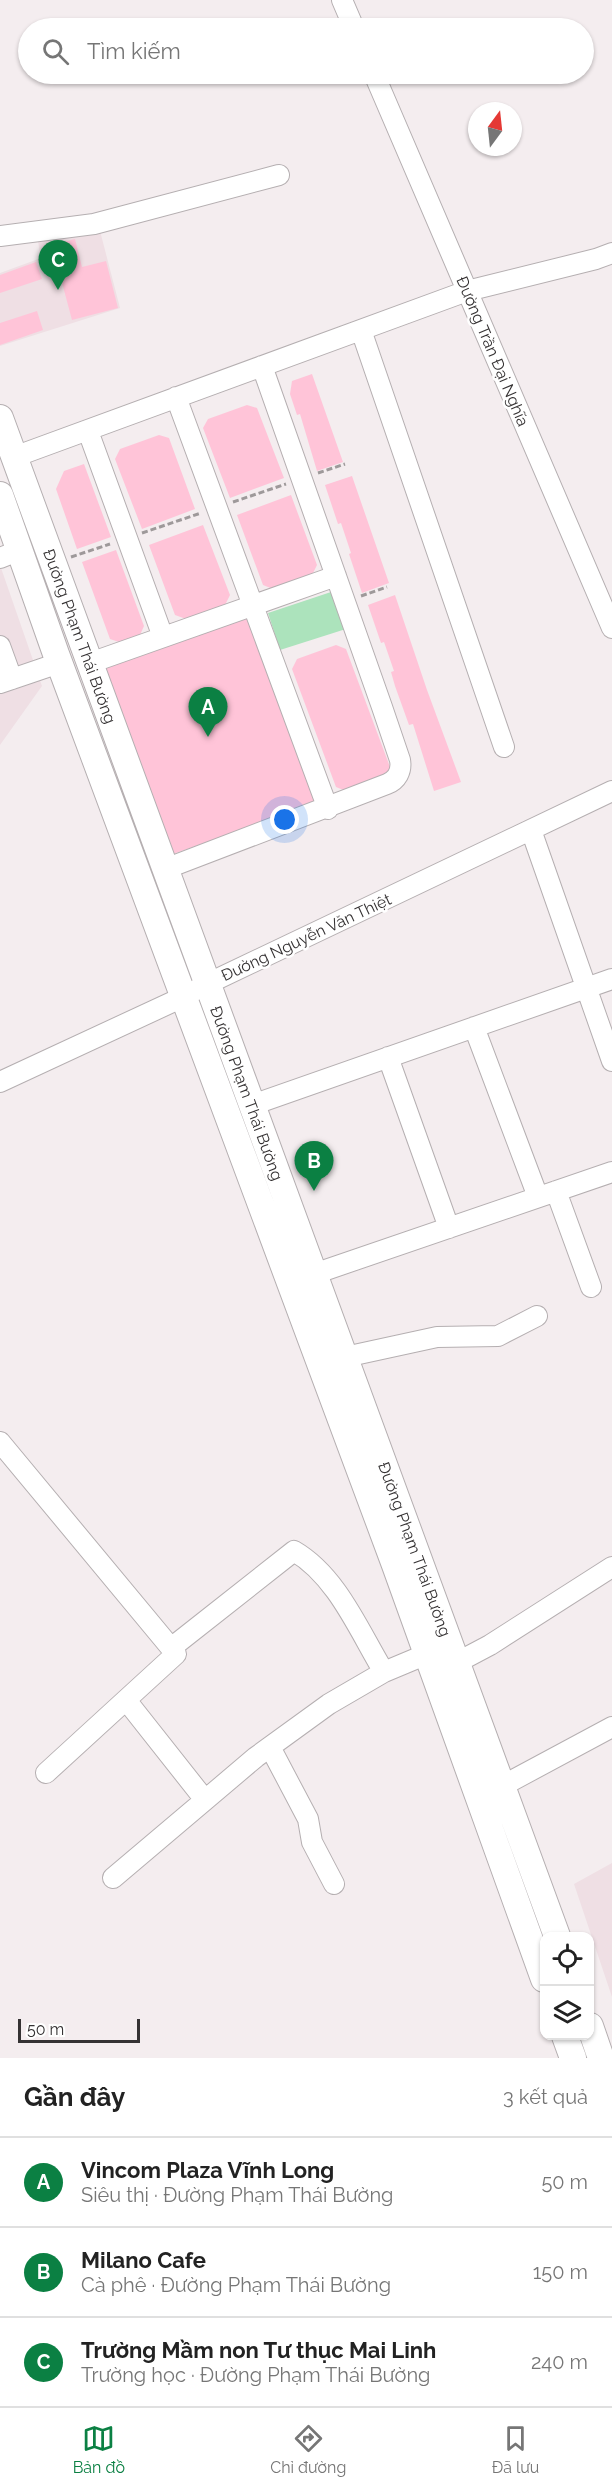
<!DOCTYPE html>
<html lang="vi">
<meta charset="utf-8">
<style>
:root{--surface:#fff;--page:#f6f6f6;--text:#222;--muted:#767676;--line:#e0e0e0;--accent:#0b8043}
body{margin:0;font-family:Raleway,sans-serif;background:var(--page);color:var(--text)}
.controls{position:absolute;right:18px;bottom:18px;display:grid;overflow:hidden;border-radius:12px;box-shadow:0 2px 4px #0004}
.controls button{width:54px;height:54px;display:grid;place-items:center;padding:0;border:0;border-bottom:2px solid var(--line);background:var(--surface);color:var(--text);font:30px sans-serif}
.compass{position:absolute;left:468px;top:102px;width:54px;height:54px;border-radius:50%;background:var(--surface);box-shadow:0 2px 4px #0004;rotate:15deg}
.scale{position:absolute;left:18px;bottom:15px;width:122px;box-sizing:border-box;padding-left:6px;border:3px solid #353233;border-top:0;font-size:16px;line-height:21px;white-space:nowrap;color:#353233;-webkit-text-stroke:4px #fff;paint-order:stroke}
.you{position:absolute;left:285px;top:820px;width:21px;height:21px;margin:-15px;border:4px solid #fff;border-radius:50%;background:#1a73e8;box-shadow:0 0 0 9px #1a73e833}
.badge{display:grid;place-items:center;width:39px;height:39px;border-radius:50%;background:var(--accent);color:#fff;font-size:20px;font-weight:700}
.pin{position:absolute;translate:-50% -50px;filter:drop-shadow(0 2px 3px #0008)}
.pin::after{content:'';position:absolute;top:32px;width:21px;height:18px;background:inherit;clip-path:polygon(0 0,100% 0,50% 100%)}
.list{margin:0;padding:0;list-style:none}
h2{display:flex;justify-content:space-between;align-items:center;height:78px;margin:0;padding:0 24px;font-size:26px}
h2 small{font-size:20px;font-weight:400;color:var(--muted)}
.list li{display:grid;grid-template-columns:39px 1fr auto;gap:18px;align-items:center;box-sizing:border-box;height:90px;padding:0 24px;border-top:2px solid var(--line)}
.list b{display:block;font-size:22px;white-space:nowrap}
.list p{margin:0;font-size:20px;white-space:nowrap;color:var(--muted)}
.list em{font-size:20px;font-style:normal;color:var(--muted)}
.icon{flex:none;width:33px;height:33px;fill:none;stroke:currentColor;stroke-width:2;stroke-linecap:round;stroke-linejoin:round}
.map{position:relative;flex:none;width:612px;height:2058px;overflow:hidden}
.search{position:absolute;background:var(--surface);box-shadow:0 2px 4px #0004;left:18px;right:18px;top:18px;height:66px;display:flex;align-items:center;gap:15px;box-sizing:border-box;padding:0 21px;border-radius:33px;color:var(--muted);font-size:22px}
.sheet{height:348px;background:var(--surface)}
nav{display:flex;justify-content:space-around;align-items:center;box-sizing:border-box;height:84px;border-top:2px solid var(--line);background:var(--surface);font-size:16px;color:var(--muted)}
nav a{display:grid;justify-items:center;gap:3px}
nav .on{color:var(--accent)}
.map>svg:first-child{display:block}
.built{fill:#efdfe4}
.green{fill:#ace3bc}
.building{fill:#ffc4d8}
.lines{fill:none;stroke-linecap:round;stroke-linejoin:round}
.minor-casing{stroke:#b5afb1;stroke-width:22}
.major-casing{stroke:#b5afb1;stroke-width:28}
.path{stroke:#9e999a;stroke-width:3;stroke-dasharray:6 3;stroke-linecap:butt}
.minor{stroke:#fff;stroke-width:20}
.major{stroke:#fff;stroke-width:26}
.labels{text-anchor:middle;stroke-width:5;stroke-linejoin:round;paint-order:stroke}
.street-label{font-size:16px;fill:#353233;stroke:#fff}
</style>
<div class="map">
<svg width="612" height="2058" viewBox="0 0 612 2058">
<rect width="100%" height="100%" fill="#f4edef"/>
<!-- built -->
<path class="built" d="M 99,227 L 120,308 L 0,346 L 0,273 L 41,258 L 37,236 Z
M 0,565 L 42,686 L 0,745 Z
M 612,1863 L 612,1997 L 574,1884 Z"/>
<!-- green -->
<path class="green" d="M 337,590 L 349,628 L 280,650 L 268,613 Z"/>
<!-- building -->
<path class="building" d="M 75,239 L 82,267 L 106,261 L 118,308 L 72,320 L 52,245 Z
M 36,262 L 42,279 L 0,293 L 0,275 Z
M 37,311 L 43,330 L 0,345 L 0,323 Z
M 312,374 L 343,462 L 317,471 L 300,414 L 297,415 L 290,394 L 292,381 Z
M 247,405 L 257,408 L 284,478 L 230,498 L 203,428 L 208,419 Z
M 159,435 L 169,438 L 195,509 L 142,529 L 115,459 L 120,449 Z
M 84,464 L 111,537 L 77,549 L 56,489 L 64,471 Z
M 352,476 L 389,583 L 362,593 L 349,554 L 351,553 L 341,523 L 338,524 L 325,485 Z
M 291,495 L 317,565 L 312,575 L 273,589 L 263,585 L 237,515 Z
M 203,525 L 230,595 L 225,605 L 186,619 L 175,615 L 149,545 Z
M 116,550 L 144,626 L 140,635 L 119,642 L 110,639 L 82,562 Z
M 395,595 L 427,690 L 461,782 L 434,791 L 413,724 L 409,725 L 395,686 L 391,672 L 394,671 L 384,642 L 381,643 L 368,605 Z
M 249,617 L 316,804 L 167,856 L 100,670 Z
M 336,645 L 346,649 L 390,767 L 385,777 L 346,791 L 336,787 L 292,669 L 297,659 Z"/>
<g class="lines">
<defs>
<path id="minor" d="M 342,0 L 354,28
M 374,74 L 612,628
M 0,236 L 94,224 L 279,175
M 361,330 L 504,747
M 176,397 L 328,809
M 88,431 L 163,637
M 14,457 L 467,291 L 596,259 L 612,253
M 0,558 L 20,550
M 0,646 L 12,679
M 90,663 L 336,576
M 0,683 L 59,663
M 531,830 L 612,1061
M 165,869 L 387,784 C 397,780 402,771 400,760 L 382,707 L 262,366
M 474,1027 L 538,1197
M 388,1057 L 449,1228
M 0,1082 L 183,997 L 207,984 L 612,791
M 252,1105 L 612,979
M 556,1191 L 591,1287
M 314,1274 L 612,1172
M 345,1357 L 437,1337 L 498,1336 L 537,1316
M 0,1442 L 171,1648 L 294,1551 C 337,1576 359,1631 384,1672 L 427,1654
M 456,1663 L 490,1645 L 612,1567
M 126,1700 L 205,1800
M 270,1747 L 308,1819 L 312,1842 L 334,1884
M 46,1773 L 176,1654 L 171,1648
M 502,1786 L 612,1727
M 113,1878 L 256,1757 L 329,1704 L 384,1672"/>
<path id="major" d="M 0,418 L 557,1936
M 0,495 L 56,654 L 395,1565 L 544,1979
M 590,2026 L 601,2058
M 565,2036 L 573,2058"/>
</defs>
<!-- minor casing -->
<use href="#minor" class="minor-casing"/>
<!-- major casing -->
<use href="#major" class="major-casing"/>
<!-- path -->
<path class="path" d="M 318,473 L 345,464
M 233,502 L 286,484
M 142,533 L 201,513
M 71,557 L 110,544
M 361,596 L 387,587"/>
<!-- minor -->
<use href="#minor" class="minor"/>
<!-- major -->
<use href="#major" class="major"/>
</g>
<g class="labels">
<!-- street labels -->
<g class="street-label">
<text transform="translate(493 351) rotate(67)" y="6">Đường Trần Đại Nghĩa</text>
<text transform="translate(80 636) rotate(70)" y="6">Đường Phạm Thái Bường</text>
<text transform="translate(306 937) rotate(-25)" y="6">Đường Nguyễn Văn Thiệt</text>
<text transform="translate(247 1093) rotate(70)" y="6">Đường Phạm Thái Bường</text>
<text transform="translate(415 1549) rotate(70)" y="6">Đường Phạm Thái Bường</text>
</g>
</g>
</svg>
<div class="controls">
<button><svg class="icon" aria-label="locate" viewBox="0 0 24 24"><circle cx="12" cy="12" r="6"/><path d="M12 2v4M12 18v4M2 12h4M18 12h4"/></svg></button>
<button><svg class="icon" aria-label="layers" viewBox="0 0 24 24"><path d="M12 4l9 5-9 5-9-5zM3 14l9 5 9-5"/></svg></button>
</div>
<svg class="compass" viewBox="-18 -18 36 36"><path d="M0-13l5 13h-10z" fill="#e53935"/><path d="M0 13l5-13h-10z" fill="#767676"/></svg>
<div class="scale">50 m</div>
<div class="you"></div>
<div class="pin badge" style="left:208px;top:737px">A</div>
<div class="pin badge" style="left:314px;top:1191px">B</div>
<div class="pin badge" style="left:58px;top:290px">C</div>
<div class="search"><svg class="icon" aria-label="search" viewBox="0 0 24 24"><circle cx="10" cy="10" r="6"/><path d="M15 15l6 6"/></svg>Tìm kiếm</div>
</div>
<section class="sheet">
<h2>Gần đây<small>3 kết quả</small></h2>
<ul class="list">
<li><span class="badge">A</span><div><b>Vincom Plaza Vĩnh Long</b><p>Siêu thị · Đường Phạm Thái Bường</p></div><em>50 m</em></li>
<li><span class="badge">B</span><div><b>Milano Cafe</b><p>Cà phê · Đường Phạm Thái Bường</p></div><em>150 m</em></li>
<li><span class="badge">C</span><div><b>Trường Mầm non Tư thục Mai Linh</b><p>Trường học · Đường Phạm Thái Bường</p></div><em>240 m</em></li>
</ul>
</section>
<nav>
<a class="on"><svg class="icon" aria-label="map" viewBox="0 0 24 24"><path d="M3 6l6-2 6 2 6-2v14l-6 2-6-2-6 2zM9 4v14M15 6v14"/></svg>Bản đồ</a>
<a><svg class="icon" aria-label="directions" viewBox="0 0 24 24"><path d="M12 3l9 9-9 9-9-9zM9 14v-3h6M13 9l2 2-2 2"/></svg>Chỉ đường</a>
<a><svg class="icon" aria-label="saved" viewBox="0 0 24 24"><path d="M7 4h10v16l-5-4-5 4z"/></svg>Đã lưu</a>
</nav>
